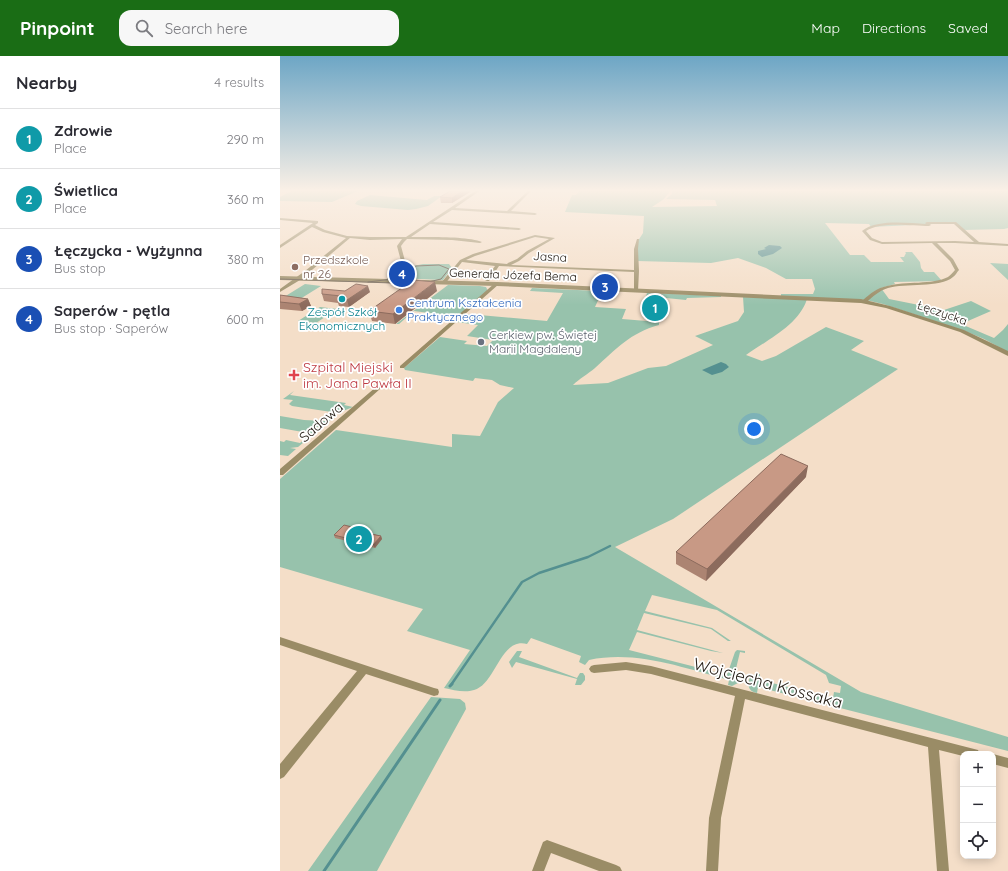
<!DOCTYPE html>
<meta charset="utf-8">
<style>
:root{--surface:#fff;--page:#f7f7f7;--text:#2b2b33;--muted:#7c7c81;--line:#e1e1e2;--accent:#1a6d15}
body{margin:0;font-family:Quicksand,sans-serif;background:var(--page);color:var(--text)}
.controls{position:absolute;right:12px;bottom:12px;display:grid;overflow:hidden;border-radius:8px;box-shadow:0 2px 10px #0003}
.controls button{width:36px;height:36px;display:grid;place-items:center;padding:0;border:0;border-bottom:1px solid var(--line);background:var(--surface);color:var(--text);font:20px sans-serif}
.you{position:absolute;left:474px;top:373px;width:14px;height:14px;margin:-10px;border:3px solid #fff;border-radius:50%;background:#1a73e8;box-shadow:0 0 0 6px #1a73e833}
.badge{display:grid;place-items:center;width:26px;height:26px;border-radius:50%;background:var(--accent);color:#fff;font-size:13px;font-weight:700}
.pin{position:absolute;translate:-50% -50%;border:2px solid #fff;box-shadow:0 1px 4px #0006}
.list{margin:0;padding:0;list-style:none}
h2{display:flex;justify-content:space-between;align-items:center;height:52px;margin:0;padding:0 16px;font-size:17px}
h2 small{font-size:13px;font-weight:400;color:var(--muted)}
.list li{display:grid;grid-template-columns:26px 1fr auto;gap:12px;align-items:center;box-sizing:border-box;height:60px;padding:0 16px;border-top:1px solid var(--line)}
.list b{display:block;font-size:15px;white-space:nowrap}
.list p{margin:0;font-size:13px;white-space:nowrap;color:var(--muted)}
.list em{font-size:13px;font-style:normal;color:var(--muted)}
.icon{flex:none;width:22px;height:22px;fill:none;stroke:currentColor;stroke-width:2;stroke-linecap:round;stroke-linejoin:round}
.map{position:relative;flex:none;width:728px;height:815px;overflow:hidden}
header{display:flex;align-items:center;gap:24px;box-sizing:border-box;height:56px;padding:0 20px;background:var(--accent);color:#fff}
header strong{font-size:19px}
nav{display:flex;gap:22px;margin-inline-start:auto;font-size:14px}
.search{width:280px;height:36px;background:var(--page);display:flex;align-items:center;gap:10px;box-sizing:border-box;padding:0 14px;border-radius:12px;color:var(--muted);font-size:15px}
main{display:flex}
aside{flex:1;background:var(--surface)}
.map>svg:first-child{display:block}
.green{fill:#97c2ac}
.water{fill:#549090}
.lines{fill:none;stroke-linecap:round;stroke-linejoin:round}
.stream-far1{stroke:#549090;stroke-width:2.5}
.stream{stroke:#549090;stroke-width:3}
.minor{fill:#9a8c66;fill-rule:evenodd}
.tertiary{fill:#9a8c66;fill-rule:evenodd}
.tram{stroke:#716457;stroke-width:1}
.wall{fill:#ac8472}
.shaded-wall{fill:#8c6b5d}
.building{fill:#c89985;stroke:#8c6b5d}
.education-dot{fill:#8d6e63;stroke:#fff;stroke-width:1.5}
.culture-dot{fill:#0f9aa8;stroke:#fff;stroke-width:1.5}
.shop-dot{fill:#3f7fe0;stroke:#fff;stroke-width:1.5}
.worship-dot{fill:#6b7280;stroke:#fff;stroke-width:1.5}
.health-dot{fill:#e0444e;stroke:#fff;stroke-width:1.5}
.labels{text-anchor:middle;stroke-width:3.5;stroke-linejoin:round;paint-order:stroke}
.far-street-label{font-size:12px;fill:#282018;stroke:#fff}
.far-education-label{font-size:12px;fill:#785e54;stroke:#fff;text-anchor:start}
.far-shop-label{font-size:12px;fill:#366cbe;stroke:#fff;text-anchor:start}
.far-culture-label{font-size:12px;fill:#0d838f;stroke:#fff}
.far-worship-label{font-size:12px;fill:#5b616d;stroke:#fff;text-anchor:start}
.health-label{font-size:14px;fill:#be3a42;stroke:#fff;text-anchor:start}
.street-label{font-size:14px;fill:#282018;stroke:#fff}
.near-street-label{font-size:17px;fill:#282018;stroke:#fff}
</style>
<header>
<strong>Pinpoint</strong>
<div class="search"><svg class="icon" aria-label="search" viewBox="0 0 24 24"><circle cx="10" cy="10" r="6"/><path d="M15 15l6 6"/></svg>Search here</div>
<nav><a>Map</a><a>Directions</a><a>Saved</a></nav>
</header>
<main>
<aside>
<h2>Nearby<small>4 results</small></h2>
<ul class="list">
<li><span class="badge" style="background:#0f9aa8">1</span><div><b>Zdrowie</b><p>Place</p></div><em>290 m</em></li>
<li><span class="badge" style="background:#0f9aa8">2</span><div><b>Świetlica</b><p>Place</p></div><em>360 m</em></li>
<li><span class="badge" style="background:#1a4fb4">3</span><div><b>Łęczycka - Wyżynna</b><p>Bus stop</p></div><em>380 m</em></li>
<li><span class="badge" style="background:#1a4fb4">4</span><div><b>Saperów - pętla</b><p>Bus stop · Saperów</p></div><em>600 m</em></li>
</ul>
</aside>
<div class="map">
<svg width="728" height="815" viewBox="0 0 728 815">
<rect width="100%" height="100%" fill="#f4dec8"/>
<!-- green -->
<path class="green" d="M 13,134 L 72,134 L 78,135 L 52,146 L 0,145 L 0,141 Z
M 300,134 L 391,134 L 384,143 L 372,151 L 437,150 L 435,144 L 386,143 L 392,138 L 392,134 L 728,134 L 728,172 L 724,173 L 683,174 L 674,167 L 591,171 L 589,168 L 545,167 L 570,199 L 584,199 L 591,206 L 624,206 L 620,201 L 624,201 L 626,197 L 625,196 L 632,196 L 640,206 L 641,212 L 644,216 L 654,216 L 662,225 L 614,226 L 615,228 L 601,232 L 609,243 L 664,254 L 691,245 L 711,255 L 681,268 L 714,282 L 723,274 L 728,268 L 728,296 L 704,283 L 685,275 L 603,248 L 586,244 L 501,241 L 501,238 L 533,238 L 535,233 L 532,223 L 506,223 L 486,212 L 458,202 L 431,207 L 357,205 L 356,188 L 363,177 L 364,160 L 285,156 L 292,139 L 296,139 Z
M 90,139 L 147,144 L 154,140 L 162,140 L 148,150 L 136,153 L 128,154 L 81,150 L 75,148 L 77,145 Z
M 710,207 L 728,208 L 728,224 Z
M 143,208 L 169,208 L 172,212 L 163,224 L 117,222 L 128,211 Z
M 25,228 L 41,230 L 20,243 L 4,241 Z
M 168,229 L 200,230 L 206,231 L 208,235 L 179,261 L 134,255 L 119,268 L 116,268 Z
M 252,232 L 320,235 L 322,236 L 315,251 L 346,253 L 342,263 L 379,266 L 379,269 C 350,277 336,293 315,312 C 308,318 299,323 293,329 L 328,327 L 368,312 L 386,310 L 433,289 L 415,280 L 458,265 L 464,256 L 463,241 L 527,243 C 519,269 487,284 466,299 L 482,305 L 496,300 L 546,271 L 584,285 L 571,294 L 618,313 L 393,463 L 335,491 L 581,636 L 728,681 L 728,695 L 478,631 L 477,637 C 468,636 467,628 470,621 L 473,619 L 480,618 L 480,624 L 553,642 L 554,636 L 560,637 L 561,630 L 549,627 L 546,619 L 437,554 L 372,539 L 365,555 L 432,572 L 451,585 L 448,585 L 431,573 L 364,557 L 357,574 L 443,597 L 431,595 L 357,576 L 349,594 L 447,619 L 455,596 L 457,594 L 465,595 L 465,597 L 460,596 L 454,621 L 460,622 L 458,627 L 452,630 L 448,629 L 449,624 C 403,612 357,594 309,604 L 305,609 L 299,606 L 301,600 L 251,582 L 247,588 C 220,581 216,628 194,634 C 185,637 173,634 164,632 L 190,594 L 127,575 L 143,553 L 0,511 L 0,423 L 56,374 L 172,391 L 172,378 L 200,380 L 218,346 L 234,332 L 220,329 L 212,324 L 195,322 L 193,325 L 125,314 L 124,312 L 160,281 L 187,285 L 184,288 L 207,290 L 213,284 L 187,280 L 198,269 L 177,266 L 188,258 L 267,265 L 283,237 L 250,235 Z
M 367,237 L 441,240 L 441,241 L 407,242 L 406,244 L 366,240 Z
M 40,251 L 57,253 L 36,267 L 18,265 Z
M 14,335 L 10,339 L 66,347 L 64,349 L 73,351 L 58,357 L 12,350 L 9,348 L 13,344 L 3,343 Z
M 0,360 L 24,364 L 45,365 L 51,360 L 54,361 L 41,372 L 34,370 L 31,374 L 39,374 L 34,378 L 0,372 Z
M 28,380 L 29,382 L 18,391 L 10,392 L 16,393 L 8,400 L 0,399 L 0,385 L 4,386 L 6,384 L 20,387 Z
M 237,595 L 242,595 L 239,601 L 297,622 L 300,617 L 303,617 L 305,620 L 305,624 L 301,629 L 295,629 L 297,623 L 236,606 L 232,612 L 229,606 Z
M 151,641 L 180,643 L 185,647 L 186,653 L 97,815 L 28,815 Z"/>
<!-- water -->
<path class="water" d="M 489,189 L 500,190 L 502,192 L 493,198 L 482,201 L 478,198 L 478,195 L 486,193 L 484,192 Z
M 441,306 L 446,308 L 449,311 L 442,316 L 432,319 L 422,314 Z"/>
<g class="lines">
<!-- stream-far1 -->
<path class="stream-far1" d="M 171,629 L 242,526 L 259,517 L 308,501 L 330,490"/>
<!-- stream -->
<path class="stream" d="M 170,630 L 172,628
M 44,815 L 160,644"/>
<!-- minor -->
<path class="minor" d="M 197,134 L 201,134 L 175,152 L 227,155 L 249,134 L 252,134 L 231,155 L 255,157 L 257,158 L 255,159 L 172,154 L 153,166 L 239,172 L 241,173 L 239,174 L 150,168 L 131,181 C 148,181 188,180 202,186 L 200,187 L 172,184 L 127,183 L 124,186 L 121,190 L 125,205 L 124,208 L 109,226 L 107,226 L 105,225 L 120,208 L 121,205 L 117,190 L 122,183 L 90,184 L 70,182 L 20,224 L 0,236 L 0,233 L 25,215 L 66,182 L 43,176 L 32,171 L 0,192 L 0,189 L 33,167 L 0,164 L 0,162 L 38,165 L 38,167 L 35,169 L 45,174 L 67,180 L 90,181 L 126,181 Z
M 647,166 L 676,166 L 699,186 L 728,188 L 728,190 L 675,187 L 657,187 L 673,203 L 679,214 C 677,216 675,220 673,221 C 660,232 625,227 608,232 C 599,235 593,240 587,246 L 583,246 L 583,244 C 591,237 597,232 607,230 C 625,225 653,229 668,221 C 671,219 673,216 675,214 L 670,205 L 652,187 L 602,188 L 590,184 L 582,175 C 596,163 628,167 646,168 L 645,167 ZM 650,168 L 674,168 L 694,186 L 675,185 L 602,186 L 592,182 L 586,175 C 601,165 632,170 649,170 L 651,169 Z
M 255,179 L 275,182 L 249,197 L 239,205 L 231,209 L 354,214 L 354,193 L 357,183 L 359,183 L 358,193 L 359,215 L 358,235 L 356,236 L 354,235 L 354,216 L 219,210 L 209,225 L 207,225 L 205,224 L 215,210 L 182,206 L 165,228 L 161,227 L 180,204 L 193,198 ZM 255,181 L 269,183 L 247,195 L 237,203 L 228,207 L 227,208 L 186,204 L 195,200 Z
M 215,227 L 219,228 L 124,312 L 120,312 L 120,310 Z
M 98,330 L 100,331 L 100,333 L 3,419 L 0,419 L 0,413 L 96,331 Z
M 0,581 L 154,632 L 158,633 L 159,636 L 158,639 L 154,640 L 86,618 L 4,721 L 0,723 L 0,708 L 77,615 L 0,589 Z
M 346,606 L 371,610 L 698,694 L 700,698 L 683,698 L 683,700 L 659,694 L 669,815 L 657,815 L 648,691 L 465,643 L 441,762 L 438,815 L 426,815 L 429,762 L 455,640 L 371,618 L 346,614 L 314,617 L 311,616 L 309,613 L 311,610 L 314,609 Z
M 712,698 L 713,698 L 728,702 L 728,712 L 713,708 Z
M 267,784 L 336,809 L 340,811 L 342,815 L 319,815 L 271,797 L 264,815 L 252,815 L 263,786 Z"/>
<!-- tertiary -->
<path class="tertiary" d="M 0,220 L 217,226 L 581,243 L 610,250 L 684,274 L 728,295 L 728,300 L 680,276 L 606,252 L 581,247 L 217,230 L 0,224 Z"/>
<!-- tram -->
<path class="tram" d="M 0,223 L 140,228 L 161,223 L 169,213 L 159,209 L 136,210 L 128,213 L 113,223 L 88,226"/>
</g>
<!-- wall -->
<path class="wall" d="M 190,136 L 172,147 L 161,147 L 160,141 Z
M 65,235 L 90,236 L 69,251 L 59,250 L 58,247 L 44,245 L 42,238 Z
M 157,235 L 115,268 L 92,265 L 89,255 Z
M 0,239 L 28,243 L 31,250 L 22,255 L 0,253 Z
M 382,245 L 378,259 L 368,258 L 368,251 Z
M 526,421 L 426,525 L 396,508 L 396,496 Z
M 92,476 L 93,478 L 101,480 L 102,483 L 95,492 L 55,482 L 54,479 Z"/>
<!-- shaded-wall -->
<path class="shaded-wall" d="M 184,134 L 190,134 L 190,136 L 172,147 L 172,142 Z
M 155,226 L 157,235 L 115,268 L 113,258 Z
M 88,230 L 90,236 L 69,251 L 67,244 Z
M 382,239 L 382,245 L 378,259 L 378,252 Z
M 28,243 L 31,250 L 22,255 L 19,248 Z
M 528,410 L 526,421 L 426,525 L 427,513 Z
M 101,480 L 102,483 L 95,492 L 93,489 Z"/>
<!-- building -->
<path class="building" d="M 172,134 L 184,134 L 172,142 L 160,141 Z
M 133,224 L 155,226 L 113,258 L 89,255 Z
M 76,228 L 88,230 L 67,244 L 57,243 L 61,240 L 42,238 L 42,233 L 65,235 Z
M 372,238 L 382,239 L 378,252 L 368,251 Z
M 0,239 L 28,243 L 19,248 L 0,246 Z
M 501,398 L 528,410 L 427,513 L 396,496 Z
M 64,469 L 92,476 L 91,478 L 101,480 L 93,489 L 54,479 Z"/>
<!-- sky -->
<linearGradient id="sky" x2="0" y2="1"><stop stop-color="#6da6c5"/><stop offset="0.54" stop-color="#faf0e6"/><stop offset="1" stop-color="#faf0e6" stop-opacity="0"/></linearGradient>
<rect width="728" height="249" fill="url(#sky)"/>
<!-- markers -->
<circle class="education-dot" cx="15" cy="211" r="4"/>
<circle class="culture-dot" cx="62" cy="243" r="4"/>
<circle class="shop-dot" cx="119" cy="254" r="4"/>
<circle class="worship-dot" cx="201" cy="286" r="4"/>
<path class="health-dot" d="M12 313h4v4h4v4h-4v4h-4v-4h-4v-4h4z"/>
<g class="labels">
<!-- far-street labels -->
<g class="far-street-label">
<text transform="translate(270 201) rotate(3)" y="4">Jasna</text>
<text transform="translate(233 219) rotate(2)" y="4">Generała Józefa Bema</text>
<text transform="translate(662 257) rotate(19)" y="4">Łęczycka</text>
</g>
<!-- far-education labels -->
<g class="far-education-label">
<text x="23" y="208">Przedszkole<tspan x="23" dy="14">nr 26</tspan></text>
</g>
<!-- far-shop labels -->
<g class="far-shop-label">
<text x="127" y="251">Centrum Kształcenia<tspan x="127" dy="14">Praktycznego</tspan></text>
</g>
<!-- far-culture labels -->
<g class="far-culture-label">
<text x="62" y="260">Zespół Szkół<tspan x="62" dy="14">Ekonomicznych</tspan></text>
</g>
<!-- far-worship labels -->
<g class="far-worship-label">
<text x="209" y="283">Cerkiew pw. Świętej<tspan x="209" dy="14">Marii Magdaleny</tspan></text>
</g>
<!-- health labels -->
<g class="health-label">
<text x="23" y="316">Szpital Miejski<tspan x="23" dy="16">im. Jana Pawła II</tspan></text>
</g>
<!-- street labels -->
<g class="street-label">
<text transform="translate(41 366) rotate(-41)" y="5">Sadowa</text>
</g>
<!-- near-street labels -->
<g class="near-street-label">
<text transform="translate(488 627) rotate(15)" y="6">Wojciecha Kossaka</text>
</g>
</g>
</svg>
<div class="controls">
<button>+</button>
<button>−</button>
<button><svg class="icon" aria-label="locate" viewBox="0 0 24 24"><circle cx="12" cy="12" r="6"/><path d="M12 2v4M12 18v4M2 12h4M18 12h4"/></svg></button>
</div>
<div class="you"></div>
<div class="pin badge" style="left:375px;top:252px;background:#0f9aa8">1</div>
<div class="pin badge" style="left:79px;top:483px;background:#0f9aa8">2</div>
<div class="pin badge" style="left:325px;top:231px;background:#1a4fb4">3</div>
<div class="pin badge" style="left:122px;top:218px;background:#1a4fb4">4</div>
</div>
</main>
